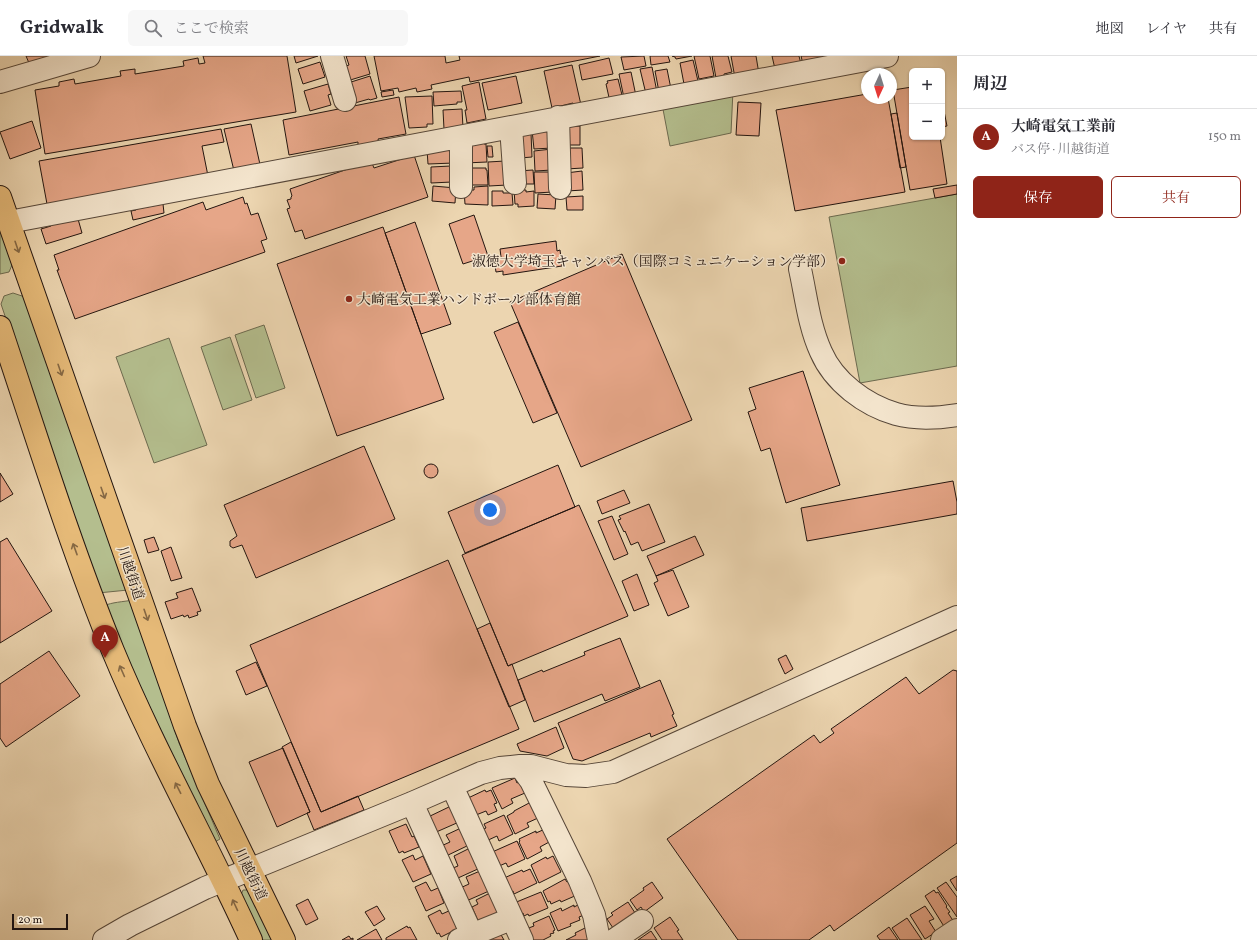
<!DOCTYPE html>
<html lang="ja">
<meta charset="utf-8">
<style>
:root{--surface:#fff;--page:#f7f7f7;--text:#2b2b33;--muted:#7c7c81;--line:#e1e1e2;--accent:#8f2418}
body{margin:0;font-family:Vollkorn,"Noto Serif JP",serif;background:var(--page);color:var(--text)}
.controls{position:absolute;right:12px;top:12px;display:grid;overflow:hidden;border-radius:6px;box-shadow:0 1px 3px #0004}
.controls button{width:36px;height:36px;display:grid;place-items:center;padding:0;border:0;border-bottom:1px solid var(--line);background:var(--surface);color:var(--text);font:20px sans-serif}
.compass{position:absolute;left:861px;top:12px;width:36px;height:36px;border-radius:50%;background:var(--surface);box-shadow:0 1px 3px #0004;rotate:184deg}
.scale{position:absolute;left:12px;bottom:10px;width:56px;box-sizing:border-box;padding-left:4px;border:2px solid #241610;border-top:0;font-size:11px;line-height:14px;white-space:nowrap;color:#241610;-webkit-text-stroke:3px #f3e4cc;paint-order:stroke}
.you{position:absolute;left:490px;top:454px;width:14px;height:14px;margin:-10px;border:3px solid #fff;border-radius:50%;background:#1a73e8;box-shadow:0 0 0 6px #1a73e833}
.badge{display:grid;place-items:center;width:26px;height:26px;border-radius:50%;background:var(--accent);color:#fff;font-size:13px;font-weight:700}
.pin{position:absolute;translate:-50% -33px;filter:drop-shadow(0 1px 2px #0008)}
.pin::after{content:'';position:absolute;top:21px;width:14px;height:12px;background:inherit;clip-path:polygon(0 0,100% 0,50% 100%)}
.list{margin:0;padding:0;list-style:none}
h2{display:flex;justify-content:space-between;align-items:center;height:52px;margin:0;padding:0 16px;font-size:17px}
h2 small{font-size:13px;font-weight:400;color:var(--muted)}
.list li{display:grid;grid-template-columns:26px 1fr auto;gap:12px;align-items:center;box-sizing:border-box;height:56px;padding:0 16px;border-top:1px solid var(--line)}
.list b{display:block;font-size:15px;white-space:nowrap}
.list p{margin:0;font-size:13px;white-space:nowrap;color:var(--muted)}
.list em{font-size:13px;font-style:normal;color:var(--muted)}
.actions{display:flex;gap:8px;padding:12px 16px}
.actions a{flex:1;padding:9px 0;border:1px solid var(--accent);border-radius:6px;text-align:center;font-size:14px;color:var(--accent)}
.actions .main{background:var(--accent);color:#fff}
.icon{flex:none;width:22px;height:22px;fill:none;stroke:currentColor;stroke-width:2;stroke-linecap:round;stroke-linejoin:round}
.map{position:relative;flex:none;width:957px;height:884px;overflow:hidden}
header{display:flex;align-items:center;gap:24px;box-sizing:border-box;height:56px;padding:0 20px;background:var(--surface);border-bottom:1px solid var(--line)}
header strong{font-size:19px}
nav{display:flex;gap:22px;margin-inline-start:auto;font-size:14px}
.search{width:280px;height:36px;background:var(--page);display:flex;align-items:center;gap:10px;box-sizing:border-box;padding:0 14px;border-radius:6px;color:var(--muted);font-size:15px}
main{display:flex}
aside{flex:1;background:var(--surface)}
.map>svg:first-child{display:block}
.green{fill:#b4be8e;stroke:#6c6a4f}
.building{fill:#e6a688;stroke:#241610}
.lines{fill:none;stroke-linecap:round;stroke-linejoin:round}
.minor-casing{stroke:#564638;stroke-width:24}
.highway-casing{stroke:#241610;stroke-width:24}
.minor{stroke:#f3e4cc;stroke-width:22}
.highway{stroke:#e6ba78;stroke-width:22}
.oneway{stroke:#856844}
.poi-dot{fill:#8f2418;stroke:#f3e4cc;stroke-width:1.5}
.labels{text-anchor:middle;stroke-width:3;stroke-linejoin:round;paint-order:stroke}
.poi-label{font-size:14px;fill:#241610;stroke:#f3e4cc;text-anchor:end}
.street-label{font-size:14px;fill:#241610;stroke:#f3e4cc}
</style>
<header>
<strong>Gridwalk</strong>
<div class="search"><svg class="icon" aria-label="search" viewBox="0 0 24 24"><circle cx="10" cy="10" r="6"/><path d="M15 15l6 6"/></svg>ここで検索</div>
<nav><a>地図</a><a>レイヤ</a><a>共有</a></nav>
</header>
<main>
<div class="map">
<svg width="957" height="884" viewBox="0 0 957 884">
<rect width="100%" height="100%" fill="#ecd5b0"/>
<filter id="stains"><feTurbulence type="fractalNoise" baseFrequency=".005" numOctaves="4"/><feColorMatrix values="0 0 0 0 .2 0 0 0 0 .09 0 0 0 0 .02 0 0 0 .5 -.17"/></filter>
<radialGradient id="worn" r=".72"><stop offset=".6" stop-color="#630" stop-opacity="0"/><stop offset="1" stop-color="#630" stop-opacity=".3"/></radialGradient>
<!-- green -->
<path class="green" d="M 733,34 L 731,77 L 670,90 L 662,48 Z
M 957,138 L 957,310 L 860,327 L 829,161 Z
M 0,171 L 12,209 L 9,216 L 0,218 Z
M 13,237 L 25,241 L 128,534 L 98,537 L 1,248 L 4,240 Z
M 264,269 L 285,332 L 256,342 L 235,279 Z
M 230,281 L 252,344 L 223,354 L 201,291 Z
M 169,282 L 207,389 L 154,407 L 116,301 Z
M 133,544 L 179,687 L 220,783 L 213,787 L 103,550 C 113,546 122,546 133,544 Z
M 243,834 L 249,834 L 275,884 L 263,884 L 241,839 Z"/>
<!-- building -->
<path class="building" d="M 26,0 L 51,0 L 29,7 Z
M 203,0 L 287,0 L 296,56 L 45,98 L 35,34 L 59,30 L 59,26 L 74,23 L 75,28 L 121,20 L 120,15 L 135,13 L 135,18 L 184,10 L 183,5 L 198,2 L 199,8 L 205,7 Z
M 294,0 L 318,0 L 296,7 Z
M 346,0 L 365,0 L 370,18 L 347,25 L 343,11 L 349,9 Z
M 374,0 L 445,0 L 446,7 L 460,4 L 459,0 L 600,0 L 470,26 L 469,21 L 431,29 L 432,33 L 417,36 L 416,32 L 399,36 L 398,32 L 381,35 Z
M 644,0 L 646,10 L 624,14 L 621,1 Z
M 650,0 L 668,0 L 670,6 L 651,9 Z
M 672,0 L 692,0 L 676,3 L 675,1 Z
M 694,0 L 710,0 L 714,20 L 699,23 Z
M 712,0 L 728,0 L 732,16 L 724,18 L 724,20 L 716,22 Z
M 731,0 L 756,0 L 759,18 L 735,22 Z
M 772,0 L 799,0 L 801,8 L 775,13 Z
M 801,0 L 828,0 L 803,8 Z
M 609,2 L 613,18 L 582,24 L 579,9 Z
M 693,4 L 698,25 L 684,28 L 680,7 Z
M 320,6 L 325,21 L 303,28 L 298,13 Z
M 572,9 L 581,49 L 574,51 L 573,47 L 552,52 L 544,15 Z
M 652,11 L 657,36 L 646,38 L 640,13 Z
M 667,13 L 671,33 L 659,36 L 655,15 Z
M 631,16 L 636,40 L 624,42 L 619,18 Z
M 370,20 L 377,42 L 370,44 L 369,43 L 355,47 L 348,27 Z
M 516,20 L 522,47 L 488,54 L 482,27 Z
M 618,23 L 623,43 L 610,46 L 606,28 L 608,27 L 607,25 Z
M 479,26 L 486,63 L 467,67 L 465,54 L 467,54 L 462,30 Z
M 328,28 L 331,38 L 328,39 L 331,49 L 310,55 L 304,35 Z
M 912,31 L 912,81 L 940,81 L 947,128 L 910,134 L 893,34 Z
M 393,34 L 394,39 L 382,41 L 381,36 Z
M 461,35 L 462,46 L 457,46 L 457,48 L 434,50 L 433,36 Z
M 867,38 L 867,42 L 888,42 L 905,136 L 795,155 L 776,54 Z
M 432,40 L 433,68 L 427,68 L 427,71 L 409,72 L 405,41 Z
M 399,41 L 406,78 L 378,83 L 379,87 L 358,91 L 358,86 L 289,99 L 283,64 Z
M 942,45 L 947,70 L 942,71 Z
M 738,46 L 761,47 L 759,80 L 736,79 Z
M 462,53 L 463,72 L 444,73 L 443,54 Z
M 897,57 L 906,111 L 900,112 L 891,58 Z
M 32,65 L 41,92 L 10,103 L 0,76 Z
M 251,68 L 261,113 L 235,119 L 224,73 Z
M 580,70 L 580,89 L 565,89 L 564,71 Z
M 221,73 L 224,86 L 202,90 L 208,120 L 47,148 L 39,105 Z
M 532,74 L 551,75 L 552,92 L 534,93 Z
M 531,77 L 532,101 L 520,102 L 520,78 Z
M 484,86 L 484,88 L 486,88 L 487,106 L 465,107 L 464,89 Z
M 487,90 L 492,90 L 493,101 L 488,101 Z
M 565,92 L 582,92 L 583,112 L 566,113 Z
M 453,93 L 454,107 L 428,108 L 427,94 Z
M 552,93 L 552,114 L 535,115 L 534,95 Z
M 414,99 L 428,141 L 305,183 L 302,174 L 295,176 L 287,153 L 290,152 L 287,144 L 291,143 L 291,141 L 292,140 L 290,133 L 371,105 L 374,112 Z
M 505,105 L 507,129 L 489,130 L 488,106 Z
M 451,110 L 452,126 L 431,127 L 431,111 Z
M 470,112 L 486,112 L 486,114 L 487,114 L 488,129 L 467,129 Z
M 533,114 L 534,128 L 519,128 L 518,115 Z
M 582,115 L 583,134 L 567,135 L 566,117 Z
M 534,116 L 549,116 L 553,136 L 535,137 Z
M 957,129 L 957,138 L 935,142 L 933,133 Z
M 433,130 L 456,132 L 455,147 L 432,145 Z
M 488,130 L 488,149 L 465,148 L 464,134 L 474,134 L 474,131 Z
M 514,134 L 526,134 L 526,136 L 534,135 L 534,150 L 518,151 L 518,148 L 515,148 Z
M 492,135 L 503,135 L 503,137 L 512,137 L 513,149 L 492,150 Z
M 538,138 L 556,139 L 555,153 L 537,152 Z
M 583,140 L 583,154 L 567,154 L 566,141 Z
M 243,141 L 245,148 L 247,147 L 251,159 L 258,157 L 267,183 L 261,185 L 265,196 L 75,263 L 57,214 L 59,214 L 54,199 L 203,146 L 206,154 Z
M 163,148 L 164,157 L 133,164 L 131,155 L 136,154 L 136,153 Z
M 474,159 L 488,200 L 463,208 L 449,168 Z
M 78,163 L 82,177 L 46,188 L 41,173 L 51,170 L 51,168 Z
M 415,166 L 451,268 L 421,278 L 385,177 Z
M 383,171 L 444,343 L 337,380 L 277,208 Z
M 556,185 L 557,195 L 560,194 L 562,210 L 503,219 L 503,215 L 496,216 L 494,203 L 501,201 L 500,193 Z
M 622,198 L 692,364 L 581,411 L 510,246 Z
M 518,266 L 557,357 L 533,367 L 494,276 Z
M 803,315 L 840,429 L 786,447 L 770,392 L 761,395 L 748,356 L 756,353 L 749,332 Z
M 364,390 L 395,463 L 256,522 L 242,489 L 233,492 L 230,490 L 230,485 L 237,480 L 224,449 Z
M424 415a7 7 0 1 1 14 0a7 7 0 1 1-14 0Z
M 558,409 L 575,451 L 465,497 L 448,456 Z
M 0,417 L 13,438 L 0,446 Z
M 953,425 L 957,446 L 957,458 L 807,485 L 801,452 Z
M 624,434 L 630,447 L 602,458 L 597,445 Z
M 649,448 L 665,486 L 642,495 L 638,486 L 631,489 L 625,475 L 624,476 L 618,464 L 621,463 L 619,460 Z
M 579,449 L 628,560 L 508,610 L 462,499 Z
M 612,460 L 628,498 L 614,504 L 598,465 Z
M 695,480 L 704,499 L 656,520 L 647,500 Z
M 154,481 L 159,494 L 148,497 L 144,484 Z
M 7,482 L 52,555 L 0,587 L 0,486 Z
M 171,491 L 182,522 L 171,525 L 161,495 Z
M 448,504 L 519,673 L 321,756 L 250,589 Z
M 673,514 L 689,551 L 668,560 L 654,527 L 658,525 L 656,520 Z
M 637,518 L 649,549 L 634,555 L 622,525 Z
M 192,532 L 201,555 L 197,556 L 198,559 L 189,562 L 188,559 L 184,561 L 183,559 L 171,563 L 165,546 L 178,542 L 176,537 Z
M 490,567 L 508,610 L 512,608 L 525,644 L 509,651 L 477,573 Z
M 620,582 L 640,631 L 605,645 L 602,638 L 534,666 L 518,624 L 542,614 L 543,616 L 585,599 L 584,596 Z
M 49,595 L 80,640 L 6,691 L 0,682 L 0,628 Z
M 786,599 L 793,613 L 785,618 L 778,603 Z
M 256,606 L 267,630 L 246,639 L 236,615 Z
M 953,614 L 957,615 L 957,787 L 834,875 L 830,869 L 809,884 L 738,884 L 667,783 L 814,679 L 820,687 L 834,677 L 831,673 L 906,621 L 919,638 Z
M 660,624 L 674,658 L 672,659 L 677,670 L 651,681 L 650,677 L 582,705 L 573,703 L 558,667 Z
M 556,671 L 564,692 L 547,700 L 520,695 L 517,688 Z
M 291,686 L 321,756 L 358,740 L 364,754 L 314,774 L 307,757 L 310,756 L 282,691 Z
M 283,692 L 310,756 L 277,771 L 249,706 Z
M 515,722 L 517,727 L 519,726 L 525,737 L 511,743 L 513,747 L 502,753 L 492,732 Z
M 485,734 L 486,736 L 491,734 L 497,747 L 494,748 L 497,755 L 488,759 L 486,755 L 476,759 L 466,743 Z
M 531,746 L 538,762 L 527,767 L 529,771 L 515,778 L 507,760 L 514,756 L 514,755 Z
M 451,750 L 459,766 L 434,777 L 426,762 Z
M 504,759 L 513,778 L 499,785 L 497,780 L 484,786 L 479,775 L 486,772 L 484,768 Z
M 406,768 L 412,781 L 414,780 L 419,791 L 404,797 L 403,795 L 399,797 L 389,775 Z
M 461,772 L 469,789 L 444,801 L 439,791 L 450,786 L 446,779 Z
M 545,773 L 551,785 L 540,791 L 542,795 L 527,803 L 519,786 L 520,785 L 519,783 L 536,775 L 536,777 Z
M 517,785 L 525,803 L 508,811 L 506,807 L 497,811 L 490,797 Z
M 470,792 L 480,812 L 458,822 L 453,812 L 458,810 L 454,800 Z
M 413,799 L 415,804 L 423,800 L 431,818 L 413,826 L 402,804 Z
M 553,800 L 561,816 L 539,827 L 531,809 L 546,801 L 547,803 Z
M 530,813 L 537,827 L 514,838 L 513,835 L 509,837 L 502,823 L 522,814 L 523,816 Z
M 480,815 L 489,835 L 464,846 L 458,833 L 469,828 L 466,821 Z
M 957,820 L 957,835 L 950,824 Z
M 565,823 L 567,826 L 569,825 L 577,839 L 561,846 L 560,844 L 551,848 L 550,845 L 548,846 L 543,835 Z
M 426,826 L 431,835 L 438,832 L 444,847 L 426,855 L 415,831 Z
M 652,826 L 663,842 L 644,856 L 641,851 L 637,854 L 630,844 L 644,834 L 643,832 Z
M 946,826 L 957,841 L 957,861 L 937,832 Z
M 934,834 L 936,837 L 938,836 L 947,850 L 946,851 L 950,856 L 948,857 L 954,866 L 945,872 L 925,840 Z
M 541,836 L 548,852 L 529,860 L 528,858 L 524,860 L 523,857 L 519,859 L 514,847 Z
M 490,837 L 500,857 L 479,867 L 472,851 L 478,848 L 476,844 Z
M 308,843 L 318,863 L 306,869 L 296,849 Z
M 628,846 L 637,860 L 615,875 L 607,863 L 613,859 L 611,857 Z
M 580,848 L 584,859 L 579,861 L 580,864 L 570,868 L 571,870 L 558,875 L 550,857 L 561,852 L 562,855 L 574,849 L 574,851 Z
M 377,850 L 385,863 L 374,870 L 365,856 Z
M 925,850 L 934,863 L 929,865 L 936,876 L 925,883 L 910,859 Z
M 440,854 L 442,858 L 451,854 L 456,865 L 454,866 L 457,873 L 441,881 L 439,877 L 437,878 L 428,860 Z
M 549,860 L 555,874 L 553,875 L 554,877 L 550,878 L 551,880 L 543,884 L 531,884 L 526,873 L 534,870 L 533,867 Z
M 670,861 L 679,874 L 677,875 L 683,884 L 662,884 L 654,872 Z
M 907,862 L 922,884 L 900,884 L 892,872 Z
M 407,870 L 408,872 L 410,871 L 417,884 L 386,884 L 386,882 Z
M 889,871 L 898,884 L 880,884 L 877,880 Z
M 585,872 L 591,884 L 566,884 L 576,879 L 575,877 Z
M 376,873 L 382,884 L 357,884 Z
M 651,875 L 657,884 L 638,884 Z
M 500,877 L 504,884 L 481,884 Z
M 349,880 L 351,883 L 353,882 L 353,884 L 342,884 Z"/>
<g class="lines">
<defs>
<path id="minor" d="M 332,0 L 345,44
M 0,26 L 89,0
M 558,61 L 560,132
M 511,71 L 515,127
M 461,131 L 461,81
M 9,166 L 887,0
M 800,213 C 806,240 809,270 821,296 C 834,326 865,349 896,358 C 914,363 938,362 957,359
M 520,710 L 531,725 L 580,825 L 594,859 L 599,884
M 452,730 L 522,884
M 412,747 L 472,879
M 104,884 L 130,869 L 205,832 L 412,747 L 481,717 L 500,712 L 520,710 L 531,710 L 566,719 L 586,720 L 613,716 L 957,561
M 459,884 L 511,863
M 614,884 L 642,865
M 942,884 L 957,874"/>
<path id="highway" d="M 0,141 L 185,670 L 208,728 L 284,884
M 0,271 C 36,379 70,489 113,595 C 154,694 207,787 251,884"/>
</defs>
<!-- minor casing -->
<use href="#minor" class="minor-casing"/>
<!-- highway casing -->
<use href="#highway" class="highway-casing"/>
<!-- minor -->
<use href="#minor" class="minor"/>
<!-- highway -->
<use href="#highway" class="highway"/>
</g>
<!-- one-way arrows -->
<defs><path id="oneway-shaft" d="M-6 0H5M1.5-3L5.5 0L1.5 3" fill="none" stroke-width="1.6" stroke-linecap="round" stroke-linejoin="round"/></defs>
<g class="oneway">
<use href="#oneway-shaft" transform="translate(17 191) rotate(71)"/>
<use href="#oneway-shaft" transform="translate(60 314) rotate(71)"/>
<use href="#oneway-shaft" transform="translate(103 437) rotate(71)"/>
<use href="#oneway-shaft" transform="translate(75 493) rotate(-110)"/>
<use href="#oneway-shaft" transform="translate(146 559) rotate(71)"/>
<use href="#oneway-shaft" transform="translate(122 615) rotate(-114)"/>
<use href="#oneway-shaft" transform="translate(178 732) rotate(-117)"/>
<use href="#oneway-shaft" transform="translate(235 849) rotate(-115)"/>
</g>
<!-- markers -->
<g class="poi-dot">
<circle cx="842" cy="205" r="4"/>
<circle cx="349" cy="243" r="4"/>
</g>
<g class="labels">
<!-- poi labels -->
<g class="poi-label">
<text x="834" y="210">淑徳大学埼玉キャンパス（国際コミュニケーション学部）</text>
<text x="357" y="248" text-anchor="start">大崎電気工業ハンドボール部体育館</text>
</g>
<!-- street labels -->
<g class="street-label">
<text transform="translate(131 517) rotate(71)" y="5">川越街道</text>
<text transform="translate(251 818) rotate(64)" y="5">川越街道</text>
</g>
</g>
<rect width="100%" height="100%" filter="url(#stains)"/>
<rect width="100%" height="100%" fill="url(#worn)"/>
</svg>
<div class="controls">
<button>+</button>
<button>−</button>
</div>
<svg class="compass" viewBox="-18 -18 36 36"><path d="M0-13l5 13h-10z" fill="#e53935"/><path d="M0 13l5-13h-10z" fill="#7c7c81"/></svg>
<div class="scale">20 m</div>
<div class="you"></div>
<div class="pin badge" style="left:105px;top:602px">A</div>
</div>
<aside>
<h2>周辺<small></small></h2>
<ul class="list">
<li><span class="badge">A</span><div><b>大崎電気工業前</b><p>バス停 · 川越街道</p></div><em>150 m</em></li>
</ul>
<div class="actions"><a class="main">保存</a><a>共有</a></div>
</aside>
</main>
